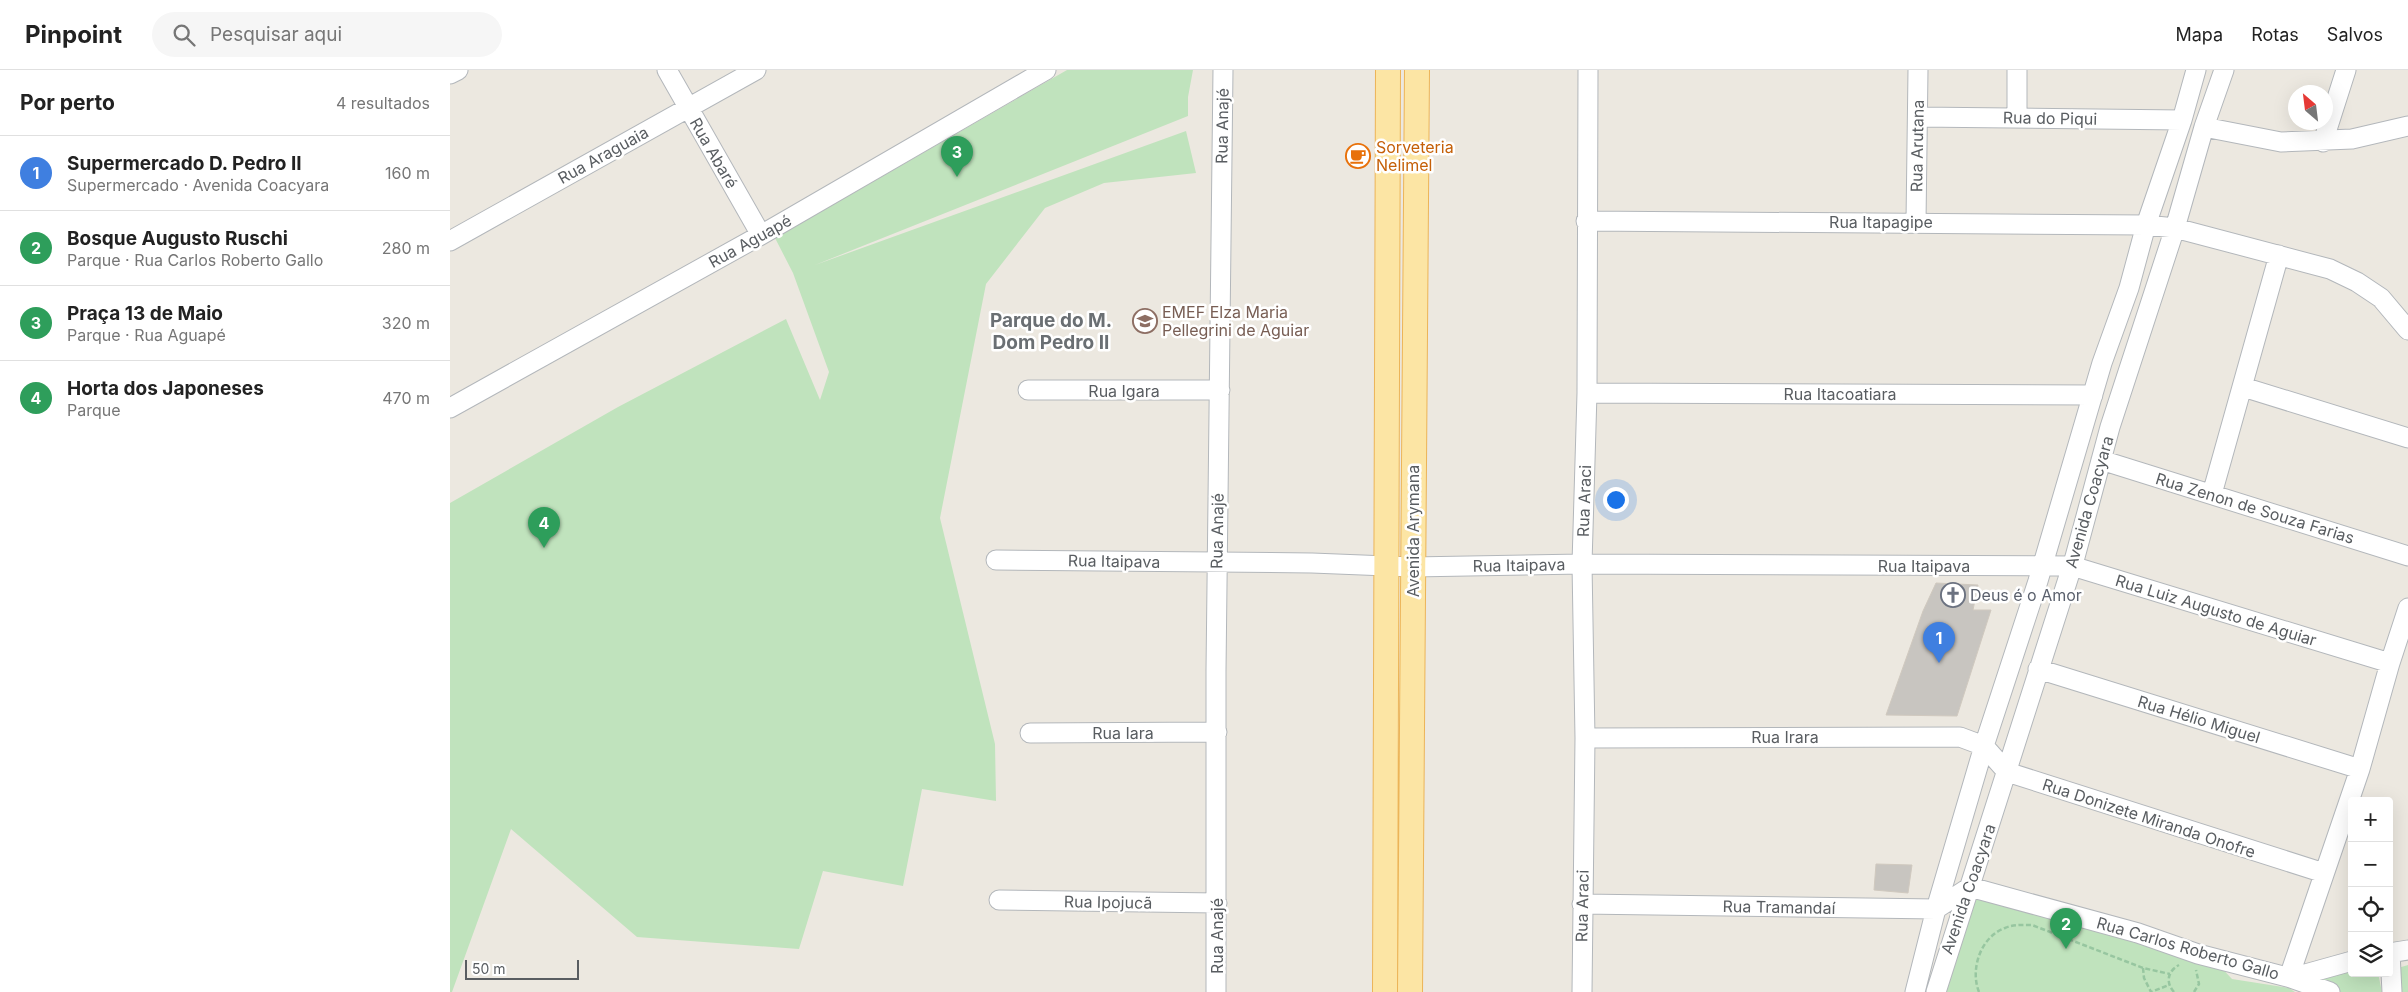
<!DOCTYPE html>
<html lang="pt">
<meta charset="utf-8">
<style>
:root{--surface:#fff;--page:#f6f6f6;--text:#222;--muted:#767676;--line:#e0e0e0;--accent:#e32f32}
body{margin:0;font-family:Inter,sans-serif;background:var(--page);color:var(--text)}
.controls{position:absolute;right:15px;bottom:15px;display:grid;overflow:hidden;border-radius:5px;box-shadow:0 5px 20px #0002}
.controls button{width:45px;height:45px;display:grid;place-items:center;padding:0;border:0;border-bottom:1px solid var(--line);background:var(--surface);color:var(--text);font:25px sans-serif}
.compass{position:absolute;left:1838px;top:15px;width:45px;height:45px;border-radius:50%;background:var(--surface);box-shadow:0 5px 20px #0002;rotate:332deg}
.scale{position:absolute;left:15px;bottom:12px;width:114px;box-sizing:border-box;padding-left:5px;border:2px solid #595d61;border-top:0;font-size:14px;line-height:18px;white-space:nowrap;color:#595d61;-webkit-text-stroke:4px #fff;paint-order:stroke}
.you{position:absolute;left:1165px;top:429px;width:18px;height:18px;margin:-12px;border:4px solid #fff;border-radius:50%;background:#1a73e8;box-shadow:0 0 0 8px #1a73e833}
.badge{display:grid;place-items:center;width:32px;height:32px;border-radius:50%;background:var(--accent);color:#fff;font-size:16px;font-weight:700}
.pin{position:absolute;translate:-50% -41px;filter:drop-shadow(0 1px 2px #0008)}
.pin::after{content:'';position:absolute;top:26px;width:18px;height:15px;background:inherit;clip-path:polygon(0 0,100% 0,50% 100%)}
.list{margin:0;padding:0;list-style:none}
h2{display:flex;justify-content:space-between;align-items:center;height:65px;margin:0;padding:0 20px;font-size:21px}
h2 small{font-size:16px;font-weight:400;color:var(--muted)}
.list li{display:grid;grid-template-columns:32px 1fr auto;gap:15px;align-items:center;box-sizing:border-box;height:75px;padding:0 20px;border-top:1px solid var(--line)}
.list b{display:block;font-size:19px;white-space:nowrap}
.list p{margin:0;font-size:16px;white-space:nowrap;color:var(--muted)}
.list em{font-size:16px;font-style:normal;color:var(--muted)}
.icon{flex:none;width:28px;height:28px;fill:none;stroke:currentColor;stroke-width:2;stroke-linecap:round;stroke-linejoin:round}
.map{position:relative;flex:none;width:1958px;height:922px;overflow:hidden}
header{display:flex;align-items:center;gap:30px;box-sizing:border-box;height:70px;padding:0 25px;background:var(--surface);border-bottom:1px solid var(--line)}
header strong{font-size:24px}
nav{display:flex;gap:28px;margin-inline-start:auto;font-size:18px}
.search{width:350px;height:45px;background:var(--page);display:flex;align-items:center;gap:12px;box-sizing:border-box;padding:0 18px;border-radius:28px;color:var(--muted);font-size:19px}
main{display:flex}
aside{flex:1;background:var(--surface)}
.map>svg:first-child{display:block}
.green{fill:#c0e3bd}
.building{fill:#c8c5c0;stroke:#d0c9bf}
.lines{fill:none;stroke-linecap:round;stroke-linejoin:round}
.minor-casing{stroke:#b3b7bb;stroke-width:21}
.major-casing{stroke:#ecb458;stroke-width:26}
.path{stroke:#97c6a0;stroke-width:2.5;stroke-dasharray:5 2.5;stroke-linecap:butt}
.minor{stroke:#fff;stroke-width:19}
.major{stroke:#fce5a4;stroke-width:24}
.labels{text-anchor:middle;stroke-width:5;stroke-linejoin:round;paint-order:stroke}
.street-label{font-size:16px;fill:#595d61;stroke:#fff}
.food-label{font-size:16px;fill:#c56008;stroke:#fff;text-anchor:start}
.education-label{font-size:16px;fill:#785e54;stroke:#fff;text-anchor:start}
.worship-label{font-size:16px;fill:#5b616d;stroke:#fff;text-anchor:start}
.quarter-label{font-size:19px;font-weight:bold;fill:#6a6f73;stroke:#fff}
</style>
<header>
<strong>Pinpoint</strong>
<div class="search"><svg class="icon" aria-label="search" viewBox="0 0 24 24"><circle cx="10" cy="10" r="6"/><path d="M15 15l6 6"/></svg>Pesquisar aqui</div>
<nav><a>Mapa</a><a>Rotas</a><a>Salvos</a></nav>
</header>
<main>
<aside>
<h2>Por perto<small>4 resultados</small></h2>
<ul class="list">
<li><span class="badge" style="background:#3f7fe0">1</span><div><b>Supermercado D. Pedro II</b><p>Supermercado · Avenida Coacyara</p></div><em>160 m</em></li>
<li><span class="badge" style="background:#2e9e5b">2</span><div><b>Bosque Augusto Ruschi</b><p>Parque · Rua Carlos Roberto Gallo</p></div><em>280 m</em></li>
<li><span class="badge" style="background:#2e9e5b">3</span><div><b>Praça 13 de Maio</b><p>Parque · Rua Aguapé</p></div><em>320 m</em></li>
<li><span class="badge" style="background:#2e9e5b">4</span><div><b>Horta dos Japoneses</b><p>Parque</p></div><em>470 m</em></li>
</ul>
</aside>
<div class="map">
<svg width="1958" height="922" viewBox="0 0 1958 922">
<rect width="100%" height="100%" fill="#ece8e0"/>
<!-- green -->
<path class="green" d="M 617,0 L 743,0 L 738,27 L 738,46 L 365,195 L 736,61 L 746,103 L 654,113 L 595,138 L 536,214 L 490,448 L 545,674 L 546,731 L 472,719 L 453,816 L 373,801 L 349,879 L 187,867 L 61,759 L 2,922 L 0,922 L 0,433 L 168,337 L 336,249 L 370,330 L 379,302 L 343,203 L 325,168 Z
M 1523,826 L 1767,893 L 1782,909 L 1839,918 L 1845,922 L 1493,922 Z
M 1958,895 L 1958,922 L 1949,922 L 1948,898 Z
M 1902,896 L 1902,903 L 1928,903 L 1932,922 L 1890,922 L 1873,911 L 1877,902 Z"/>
<!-- building -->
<path class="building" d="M 903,75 L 914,76 L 914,97 L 900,96 Z
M 1486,513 L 1528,515 L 1523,540 L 1541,540 L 1507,646 L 1436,645 L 1473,541 Z
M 1426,794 L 1462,795 L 1458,823 L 1424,820 Z"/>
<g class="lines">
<defs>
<path id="minor" d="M 217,0 L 311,165
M 1567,0 L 1567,47
M 0,4 L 8,0
M 1468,47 L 1732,50
M 1754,57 L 1831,72 L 1902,69 L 1958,56
M 1873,72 L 1896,0
M 1136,151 L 1696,155 L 1725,158 L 1880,199 L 1907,212 L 1931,228 L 1958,260
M 1466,152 L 1468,0
M 0,171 L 306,0
M 1793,317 L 1958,368
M 578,320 L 770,320
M 1137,323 L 1643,325
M 0,338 L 311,165 L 596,0
M 1651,390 L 1958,486
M 1762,424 L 1829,185
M 546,490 L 862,493 L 962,497 L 1132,494 L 1622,496 L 1940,593
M 1588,599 L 1910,699
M 580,663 L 767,662
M 1135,668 L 1510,667 L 1534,676 L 1557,702 L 1874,803
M 549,830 L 767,833
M 1132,834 L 1486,839 L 1520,817 L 1688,863 L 1748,884 L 1841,908 L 1902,891
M 1939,883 L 1958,880
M 1940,883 L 1942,922
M 1839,907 L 1910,699 L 1940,593 L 1958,538
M 1841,908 L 1880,922
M 766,922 L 766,601 L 773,0
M 1132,922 L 1135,668 L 1132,494 L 1137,323 L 1138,0
M 1465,922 L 1486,839 L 1534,676 L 1588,511 L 1652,293 L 1679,218 L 1696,155 L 1732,50 L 1746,0
M 1486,922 L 1625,487 L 1660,357 L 1725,158 L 1754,57 L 1774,0"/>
<path id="major" d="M 935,922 L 938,0
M 960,922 L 967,0"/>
</defs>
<!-- minor casing -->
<use href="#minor" class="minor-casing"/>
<!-- major casing -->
<use href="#major" class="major-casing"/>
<!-- path -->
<path class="path" d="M 1693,898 L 1694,908 L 1701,922 L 1719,915
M 1529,922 C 1520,900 1530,867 1555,858 C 1564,854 1573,855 1582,855 L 1693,898 L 1720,904
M 1724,922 C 1715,912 1718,901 1729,895
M 1744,922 L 1749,914 L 1746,900"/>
<!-- minor -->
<use href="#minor" class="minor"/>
<!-- major -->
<use href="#major" class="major"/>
</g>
<!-- icons -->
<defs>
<symbol id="cafe-ring" viewBox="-11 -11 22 22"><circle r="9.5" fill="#fff" stroke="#e8710a" stroke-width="1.5"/><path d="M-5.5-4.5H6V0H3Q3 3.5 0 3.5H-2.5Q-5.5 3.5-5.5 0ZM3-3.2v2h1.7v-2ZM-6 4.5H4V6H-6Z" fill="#e8710a"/></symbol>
<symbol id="school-ring" viewBox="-11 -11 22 22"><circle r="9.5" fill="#fff" stroke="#8d6e63" stroke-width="1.5"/><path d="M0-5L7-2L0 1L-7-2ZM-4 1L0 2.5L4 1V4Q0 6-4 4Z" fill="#8d6e63"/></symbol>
<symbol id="church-ring" viewBox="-11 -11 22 22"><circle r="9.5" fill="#fff" stroke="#6b7280" stroke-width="1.5"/><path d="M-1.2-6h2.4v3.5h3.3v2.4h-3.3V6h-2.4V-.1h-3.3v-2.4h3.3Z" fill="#6b7280"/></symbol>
</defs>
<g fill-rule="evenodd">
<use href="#cafe-ring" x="894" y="72" width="28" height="28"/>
<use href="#school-ring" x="681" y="237" width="28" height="28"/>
<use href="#church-ring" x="1489" y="511" width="28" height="28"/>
</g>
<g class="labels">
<!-- street labels -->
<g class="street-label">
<text transform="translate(1600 48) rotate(1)" y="6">Rua do Piqui</text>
<text transform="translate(772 56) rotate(-89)" y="6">Rua Anajé</text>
<text transform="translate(1467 76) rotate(-89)" y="6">Rua Arutana</text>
<text transform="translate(264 83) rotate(60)" y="6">Rua Abaré</text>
<text transform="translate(153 85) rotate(-29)" y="6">Rua Araguaia</text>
<text x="1431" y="158">Rua Itapagipe</text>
<text transform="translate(300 171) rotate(-29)" y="6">Rua Aguapé</text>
<text x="674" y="327">Rua Igara</text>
<text x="1390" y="330">Rua Itacoatiara</text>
<text transform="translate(1134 431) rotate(-88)" y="6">Rua Araci</text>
<text transform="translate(1639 432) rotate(-74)" y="6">Avenida Coacyara</text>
<text transform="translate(1805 438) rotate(17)" y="6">Rua Zenon de Souza Farias</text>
<text transform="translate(767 461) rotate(-89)" y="6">Rua Anajé</text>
<text transform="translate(963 461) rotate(-90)" y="6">Avenida Arymana</text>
<text transform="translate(664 491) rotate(1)" y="6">Rua Itaipava</text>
<text transform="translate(1069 495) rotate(-1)" y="6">Rua Itaipava</text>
<text x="1474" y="502">Rua Itaipava</text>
<text transform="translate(1766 540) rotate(17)" y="6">Rua Luiz Augusto de Aguiar</text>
<text transform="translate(1749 649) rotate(17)" y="6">Rua Hélio Miguel</text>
<text x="673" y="669">Rua Iara</text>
<text x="1335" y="673">Rua Irara</text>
<text transform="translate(1699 748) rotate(18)" y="6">Rua Donizete Miranda Onofre</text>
<text transform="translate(1518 819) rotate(-71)" y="6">Avenida Coacyara</text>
<text transform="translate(658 832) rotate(1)" y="6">Rua Ipojucã</text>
<text transform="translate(1132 836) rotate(-89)" y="6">Rua Araci</text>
<text transform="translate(1329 837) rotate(1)" y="6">Rua Tramandaí</text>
<text transform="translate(767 866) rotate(-90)" y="6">Rua Anajé</text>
<text transform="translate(1738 878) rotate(16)" y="6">Rua Carlos Roberto Gallo</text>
</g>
<!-- food labels -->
<g class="food-label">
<text x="926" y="83">Sorveteria<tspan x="926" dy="18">Nelimel</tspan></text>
</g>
<!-- education labels -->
<g class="education-label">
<text x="712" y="248">EMEF Elza Maria<tspan x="712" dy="18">Pellegrini de Aguiar</tspan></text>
</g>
<!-- worship labels -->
<g class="worship-label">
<text x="1520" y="531">Deus é o Amor</text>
</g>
<!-- quarter labels -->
<g class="quarter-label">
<text x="601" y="257">Parque do M.<tspan x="601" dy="22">Dom Pedro II</tspan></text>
</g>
</g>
</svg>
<div class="controls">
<button>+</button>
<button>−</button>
<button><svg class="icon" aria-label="locate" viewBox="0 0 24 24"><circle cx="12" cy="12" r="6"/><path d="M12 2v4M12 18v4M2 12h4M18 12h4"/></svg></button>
<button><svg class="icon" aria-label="layers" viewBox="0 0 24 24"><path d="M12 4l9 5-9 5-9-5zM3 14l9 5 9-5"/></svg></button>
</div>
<svg class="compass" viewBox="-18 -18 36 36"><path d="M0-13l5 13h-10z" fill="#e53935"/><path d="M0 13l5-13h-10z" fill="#767676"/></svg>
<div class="scale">50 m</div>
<div class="you"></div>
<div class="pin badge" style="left:1489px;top:593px;background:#3f7fe0">1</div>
<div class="pin badge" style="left:1616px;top:879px;background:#2e9e5b">2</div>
<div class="pin badge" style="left:507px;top:107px;background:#2e9e5b">3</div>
<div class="pin badge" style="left:94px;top:478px;background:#2e9e5b">4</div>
</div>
</main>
